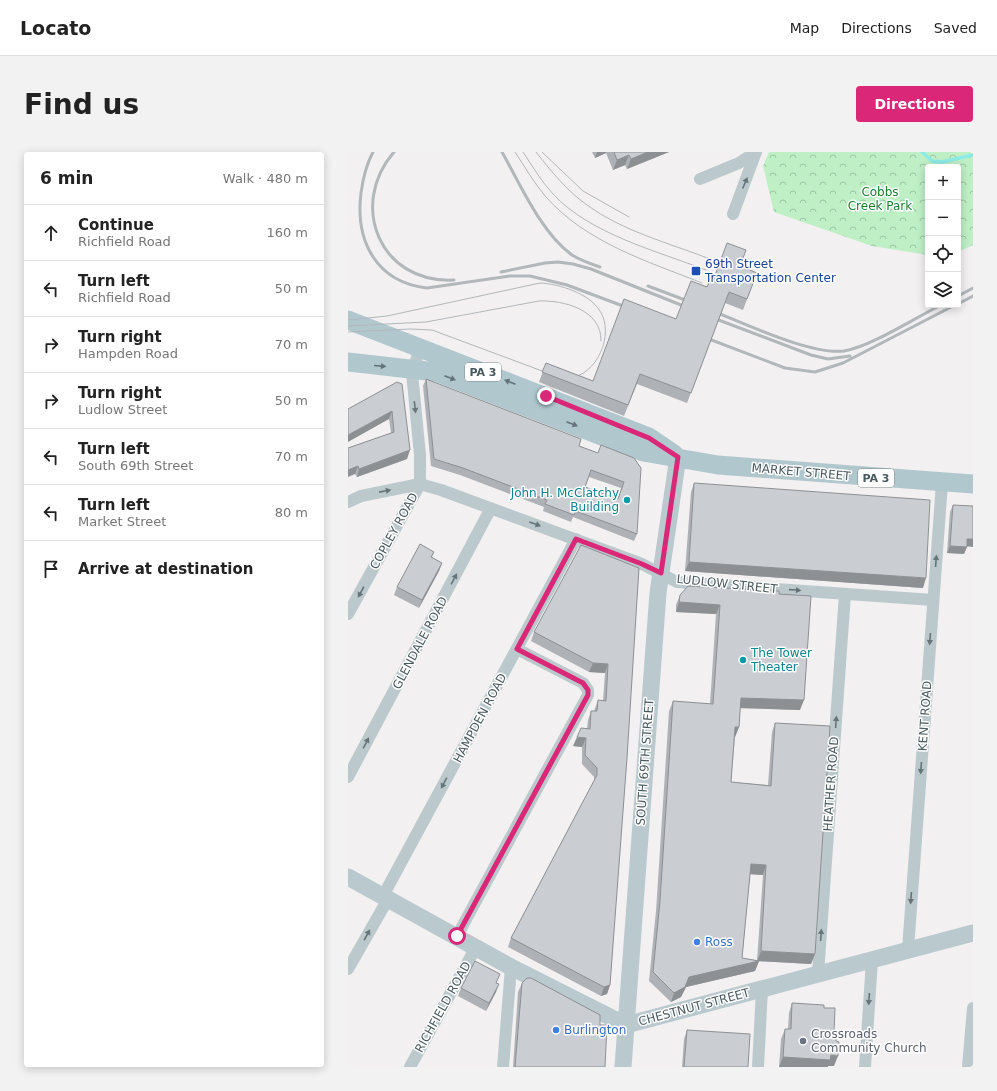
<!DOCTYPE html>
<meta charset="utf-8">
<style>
:root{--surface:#fff;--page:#f2f2f2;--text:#222;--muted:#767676;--line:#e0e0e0;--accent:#db2777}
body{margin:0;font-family:"DejaVu Sans",sans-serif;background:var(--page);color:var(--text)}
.controls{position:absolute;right:12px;top:12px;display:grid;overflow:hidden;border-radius:4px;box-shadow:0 2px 10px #0003}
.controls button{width:36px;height:36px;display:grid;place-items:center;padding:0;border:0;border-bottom:1px solid var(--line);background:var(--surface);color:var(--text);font:20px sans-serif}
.stop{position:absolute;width:12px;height:12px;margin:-9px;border:3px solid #db2777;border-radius:50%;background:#fff}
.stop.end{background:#db2777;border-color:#fff;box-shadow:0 1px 4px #0008}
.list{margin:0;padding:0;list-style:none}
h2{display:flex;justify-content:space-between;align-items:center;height:52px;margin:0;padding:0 16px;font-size:17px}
h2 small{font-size:13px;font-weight:400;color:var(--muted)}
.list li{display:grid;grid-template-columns:26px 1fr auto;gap:12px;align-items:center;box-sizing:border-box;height:56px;padding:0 16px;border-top:1px solid var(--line)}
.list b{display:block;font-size:15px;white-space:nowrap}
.list p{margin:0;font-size:13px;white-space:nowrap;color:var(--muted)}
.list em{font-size:13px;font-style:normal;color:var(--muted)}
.icon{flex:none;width:22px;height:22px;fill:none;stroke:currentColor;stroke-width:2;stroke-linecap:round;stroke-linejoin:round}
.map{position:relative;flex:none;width:625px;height:915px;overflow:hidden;border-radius:4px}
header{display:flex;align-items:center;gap:24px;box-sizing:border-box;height:56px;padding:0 20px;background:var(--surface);border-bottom:1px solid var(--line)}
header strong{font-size:19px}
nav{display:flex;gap:22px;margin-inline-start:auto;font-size:14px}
.intro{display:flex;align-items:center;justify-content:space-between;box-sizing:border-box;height:96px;padding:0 24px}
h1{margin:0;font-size:28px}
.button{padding:10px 18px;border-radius:4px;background:var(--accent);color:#fff;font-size:14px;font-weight:700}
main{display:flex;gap:24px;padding:0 24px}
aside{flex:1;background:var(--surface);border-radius:4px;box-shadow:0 2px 10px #0003}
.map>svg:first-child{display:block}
.park{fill:url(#park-crowns)}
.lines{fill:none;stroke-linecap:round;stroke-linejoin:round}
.stream{stroke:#8cebe6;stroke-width:3.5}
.street{stroke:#bcc9cc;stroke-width:12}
.secondary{stroke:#b9c9ce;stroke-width:17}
.primary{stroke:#b0c7ce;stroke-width:19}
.tram{stroke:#b2b7ba;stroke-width:1}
.rail{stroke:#b2b7ba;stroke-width:3}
.wall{fill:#aeb1b5;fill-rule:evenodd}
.shaded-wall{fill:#8d9093}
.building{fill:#caced2;stroke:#8d9093;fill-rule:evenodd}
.oneway{fill:#657579}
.oneway2{fill:#627479}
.route{stroke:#db2777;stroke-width:5}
.transit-dot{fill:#1a4fb4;stroke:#fff;stroke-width:1.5}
.culture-dot{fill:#0f9aa8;stroke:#fff;stroke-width:1.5}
.shop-dot{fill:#3f7fe0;stroke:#fff;stroke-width:1.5}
.worship-dot{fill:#6b7280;stroke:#fff;stroke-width:1.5}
.labels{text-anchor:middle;stroke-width:3;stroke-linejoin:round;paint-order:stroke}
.shield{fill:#fff;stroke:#7f8b8e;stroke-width:1}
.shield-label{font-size:11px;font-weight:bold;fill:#48595d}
.park-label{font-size:12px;fill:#187f30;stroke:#fff}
.transit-label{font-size:12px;fill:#164399;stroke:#fff;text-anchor:start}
.street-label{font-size:12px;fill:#48595d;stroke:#fff}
.culture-label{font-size:12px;fill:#0d838f;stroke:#fff;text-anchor:end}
.shop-label{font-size:12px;fill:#366cbe;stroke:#fff;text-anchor:start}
.worship-label{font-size:12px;fill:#5b616d;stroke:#fff;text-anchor:start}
</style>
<header>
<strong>Locato</strong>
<nav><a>Map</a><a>Directions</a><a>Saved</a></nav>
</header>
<div class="intro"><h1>Find us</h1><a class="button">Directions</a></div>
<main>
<aside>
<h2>6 min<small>Walk · 480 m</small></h2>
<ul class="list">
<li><svg class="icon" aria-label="ahead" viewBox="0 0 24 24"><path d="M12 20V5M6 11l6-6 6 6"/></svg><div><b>Continue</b><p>Richfield Road</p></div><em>160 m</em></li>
<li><svg class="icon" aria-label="left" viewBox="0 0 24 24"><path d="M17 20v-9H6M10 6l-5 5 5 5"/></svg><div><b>Turn left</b><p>Richfield Road</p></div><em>50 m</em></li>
<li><svg class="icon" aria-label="right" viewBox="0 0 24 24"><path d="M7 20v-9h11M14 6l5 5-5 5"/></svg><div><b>Turn right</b><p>Hampden Road</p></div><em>70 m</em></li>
<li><svg class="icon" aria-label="right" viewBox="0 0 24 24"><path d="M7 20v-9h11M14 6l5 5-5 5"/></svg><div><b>Turn right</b><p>Ludlow Street</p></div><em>50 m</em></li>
<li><svg class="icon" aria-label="left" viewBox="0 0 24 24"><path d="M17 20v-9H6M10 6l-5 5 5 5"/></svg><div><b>Turn left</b><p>South 69th Street</p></div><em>70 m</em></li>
<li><svg class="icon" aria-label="left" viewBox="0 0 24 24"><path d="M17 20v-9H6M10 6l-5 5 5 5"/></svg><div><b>Turn left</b><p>Market Street</p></div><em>80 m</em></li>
<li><svg class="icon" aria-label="arrive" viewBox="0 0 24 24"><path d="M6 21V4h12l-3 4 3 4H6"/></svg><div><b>Arrive at destination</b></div></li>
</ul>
</aside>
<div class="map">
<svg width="625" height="915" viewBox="0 0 625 915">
<defs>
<pattern id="park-crowns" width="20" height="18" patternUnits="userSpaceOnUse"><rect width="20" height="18" fill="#bfefc5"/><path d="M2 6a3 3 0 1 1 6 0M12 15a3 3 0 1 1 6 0" fill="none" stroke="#9dc5a3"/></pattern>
</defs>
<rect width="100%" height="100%" fill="#f2f0f0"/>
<!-- park -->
<path class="park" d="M 421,0 L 625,0 L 625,93 L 610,100 L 610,15 L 580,15 L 580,103 L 524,94 L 426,60 L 415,14 Z"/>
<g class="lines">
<!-- stream -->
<path class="stream" d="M 574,0 L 584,9 L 594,10 L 625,3"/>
<!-- street -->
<path class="street" d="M 352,27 L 391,11 L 408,0
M 385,62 L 408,0
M 0,350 L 13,344 L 72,332 L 93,338 L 294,412 L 329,430 L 585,448
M 0,462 L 72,332 L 72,303 L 64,221 L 72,196
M 0,625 L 143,356
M 35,744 L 228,387
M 109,784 L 240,543 L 240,538 L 235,531 L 169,497
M 560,797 L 594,331
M 0,817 L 40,747
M 470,822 L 497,442
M 62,915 L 128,795
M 155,915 L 163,815
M 410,915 L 414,837
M 517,915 L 524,808
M 620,915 L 625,856"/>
<!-- secondary -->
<path class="secondary" d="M 0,725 L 163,815 L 278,873 L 625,781
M 275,915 L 310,441 L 330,305"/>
<!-- primary -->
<path class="primary" d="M 0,168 L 301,285 L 326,302
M 0,210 L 88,220 L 295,300 L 370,313 L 625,332"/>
<!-- tram -->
<path class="tram" d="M 167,0 C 177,15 186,31 198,45 C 239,91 299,109 354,131
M 175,0 C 185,15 193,29 205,42 C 242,82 309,99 358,118
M 188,0 C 203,19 219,39 239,53 C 274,79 321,91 362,107
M 194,0 L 235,39 L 281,65
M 0,168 L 39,164 L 192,131 C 211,132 241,141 252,159 C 267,182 249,224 221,226
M 0,174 L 78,170 L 191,149 C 216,148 254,158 253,189
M 0,180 L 62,177 L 84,178 L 205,223"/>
<!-- rail -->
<path class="rail" d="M 25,0 C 18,13 15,26 13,41 C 7,89 28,130 79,136 L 162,124 L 182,124 L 219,133 L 283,157
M 46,0 C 0,53 32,132 106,128
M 154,0 C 172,32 194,82 224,103 C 232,108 243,112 252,115
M 153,120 L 197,111 L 210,110 L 225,112 L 243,117 L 343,157
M 300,134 L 345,151
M 610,144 L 625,136
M 610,152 L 625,144
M 362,158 C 396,171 462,203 496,199 C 522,195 567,166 593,153
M 360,164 L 463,203 L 480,207 L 502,204
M 353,184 L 437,216 L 467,220 L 495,211 L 607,153"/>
</g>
<!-- wall -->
<path class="wall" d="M 244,0 L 321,0 L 279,17 L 277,13 L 265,18 L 258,1 L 247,6 Z
M 392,115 L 409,121 L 395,158 L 377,151 L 339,251 L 289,232 L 276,264 L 191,230 L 198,211 L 245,229 L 328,167 L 359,135 L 365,129 Z
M 78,227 L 231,294 L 250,301 L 286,306 L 289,382 L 286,389 L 225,365 L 223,370 L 195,359 L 196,355 L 112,323 L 83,314 L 75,234 ZM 241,325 L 273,336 L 270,347 L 237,335 Z
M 49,230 L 59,307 L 9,325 L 7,322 L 0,296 L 43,281 L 41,267 Z
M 346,331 L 575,436 L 337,419 L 343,340 Z
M 605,353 L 619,394 L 616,402 L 599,401 L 602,360 Z
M 86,400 L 84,405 L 94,411 L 91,419 L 71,456 L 46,443 L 49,435 Z
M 291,416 L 262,833 L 259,842 L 253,844 L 160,795 L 163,786 L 246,629 L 246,625 L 234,612 L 234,595 L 225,594 L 239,577 L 240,568 L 243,559 L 246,559 L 250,548 L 255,549 L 257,521 L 241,520 L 183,489 L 186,480 Z
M 431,442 L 452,558 L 392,556 L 391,575 L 387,585 L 383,630 L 420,633 L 424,580 L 427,571 L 467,802 L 463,812 L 409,809 L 415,723 L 402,722 L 394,806 L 411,809 L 407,819 L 338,835 L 333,845 L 323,850 L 301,829 L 308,759 L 321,559 L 325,549 L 362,552 L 368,462 L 328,460 L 328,453 L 332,443 Z
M 149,831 L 148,840 L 138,859 L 110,844 L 113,836 Z
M 174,831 L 252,873 L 257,915 L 165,915 L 170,840 Z
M 444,851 L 476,856 L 486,881 L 486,914 L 480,914 L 480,915 L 431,915 L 433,887 L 437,877 L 440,877 L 441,861 Z
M 339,878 L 400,915 L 334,915 L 336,887 Z"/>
<!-- shaded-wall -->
<path class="shaded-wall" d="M 249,0 L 258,0 L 258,1 L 247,6 Z
M 300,0 L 321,0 L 279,17 L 283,7 Z
M 281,3 L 277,13 L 265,18 L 269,8 Z
M 44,259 L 41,267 L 0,290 L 0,283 Z
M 62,298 L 59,307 L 9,325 L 11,317 Z
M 10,314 L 7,322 L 0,325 L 0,318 Z
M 619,387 L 625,387 L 625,395 L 616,394 Z
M 602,394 L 619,395 L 616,402 L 599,401 Z
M 341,410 L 578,426 L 575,436 L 337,419 Z
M 94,411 L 91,419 L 71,456 L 74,448 Z
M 331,450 L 372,453 L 368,462 L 328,460 Z
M 245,511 L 260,512 L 257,521 L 241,520 Z
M 393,546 L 456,548 L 452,558 L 389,556 Z
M 387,575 L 391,575 L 387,585 L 384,584 Z
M 229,585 L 238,586 L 234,595 L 225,594 Z
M 403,712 L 418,713 L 415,723 L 399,722 Z
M 413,799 L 467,802 L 463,812 L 409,809 Z
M 411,809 L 407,819 L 338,835 L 333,845 L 323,850 L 326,841 L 341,825 Z
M 151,832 L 148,840 L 138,859 L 141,851 Z
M 262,833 L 259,842 L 253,844 L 256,835 Z
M 483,903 L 490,904 L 486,914 L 480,914 L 480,915 L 431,915 L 435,905 Z"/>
<!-- building -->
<path class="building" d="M 266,0 L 300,0 L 283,7 L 281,3 L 269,8 Z
M 379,91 L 398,98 L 392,114 L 409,121 L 399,147 L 381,140 L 343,241 L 292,222 L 280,253 L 194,220 L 198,211 L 245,229 L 276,147 L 328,167 L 343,129 L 359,135 L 362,128 L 365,129 Z
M 78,227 L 233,287 L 231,294 L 250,301 L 253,293 L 286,306 L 293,316 L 289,382 L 228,359 L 226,363 L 197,352 L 199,348 L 115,316 L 86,307 ZM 243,318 L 276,330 L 270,347 L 237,335 Z
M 49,230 L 54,232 L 62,298 L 11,317 L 10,314 L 0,318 L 0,296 L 46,280 L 44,259 L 0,283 L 0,257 Z
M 346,331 L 582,348 L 578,426 L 341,410 Z
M 605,353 L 625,354 L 625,387 L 619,387 L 619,395 L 602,394 Z
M 72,392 L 86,400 L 83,405 L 94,411 L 74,448 L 49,435 Z
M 233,393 L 291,416 L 279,606 L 262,833 L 256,835 L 163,786 L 249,623 L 249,616 L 237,603 L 238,586 L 229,585 L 233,576 L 242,577 L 243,559 L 249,559 L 250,548 L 258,549 L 260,512 L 245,511 L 186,480 Z
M 340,434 L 431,439 L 431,442 L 463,444 L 456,548 L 393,546 L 391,575 L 387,575 L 383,630 L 423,634 L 427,571 L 482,574 L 467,802 L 413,799 L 418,713 L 403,712 L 394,806 L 411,809 L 341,825 L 337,835 L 326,841 L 305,820 L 312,749 L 325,549 L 365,552 L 372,453 L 331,450 L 332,443 Z
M 127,809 L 152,822 L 148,831 L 151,832 L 141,851 L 113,836 Z
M 179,826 L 183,826 L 252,863 L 252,873 L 259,873 L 257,915 L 167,915 L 174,831 Z
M 444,851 L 476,853 L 476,856 L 487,856 L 486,881 L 488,881 L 488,889 L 491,890 L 490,904 L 483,903 L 482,908 L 435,905 L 437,877 L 443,877 Z
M 339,878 L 402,882 L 400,915 L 336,915 Z"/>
<!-- one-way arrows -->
<defs><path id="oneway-solid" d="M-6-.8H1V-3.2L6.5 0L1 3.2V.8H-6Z"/></defs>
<g class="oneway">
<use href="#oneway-solid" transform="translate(397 31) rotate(-67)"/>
<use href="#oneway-solid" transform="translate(67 255) rotate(83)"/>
<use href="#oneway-solid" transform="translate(37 339) rotate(-11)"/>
<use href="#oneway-solid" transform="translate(187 372) rotate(20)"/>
<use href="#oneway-solid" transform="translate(588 409) rotate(-86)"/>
<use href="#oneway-solid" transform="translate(106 427) rotate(-62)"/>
<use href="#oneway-solid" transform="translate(447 438) rotate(4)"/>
<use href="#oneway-solid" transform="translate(13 440) rotate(119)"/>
<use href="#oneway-solid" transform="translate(582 487) rotate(94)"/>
<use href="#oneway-solid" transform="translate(488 570) rotate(-86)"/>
<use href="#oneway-solid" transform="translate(18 591) rotate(-62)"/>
<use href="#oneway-solid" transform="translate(573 616) rotate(94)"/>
<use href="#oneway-solid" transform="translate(96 631) rotate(118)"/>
<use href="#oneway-solid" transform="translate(563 746) rotate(94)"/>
<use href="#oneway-solid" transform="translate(19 783) rotate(-61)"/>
<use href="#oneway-solid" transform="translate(473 783) rotate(-86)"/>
<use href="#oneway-solid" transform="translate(521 847) rotate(94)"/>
</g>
<g class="oneway2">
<use href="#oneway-solid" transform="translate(32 214) rotate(5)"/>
<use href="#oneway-solid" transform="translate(102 226) rotate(21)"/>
<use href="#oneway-solid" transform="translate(162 230) rotate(-159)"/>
<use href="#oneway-solid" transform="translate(224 272) rotate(21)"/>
</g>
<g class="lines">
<!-- route -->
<path class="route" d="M 109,784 L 240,543 L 240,538 L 235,531 L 169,497 L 228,387 L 294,412 L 313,421 L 330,305 L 301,286 L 198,244"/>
</g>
<!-- markers -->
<rect class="transit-dot" x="343" y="114" width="10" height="10" rx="2"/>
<g class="culture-dot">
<circle cx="279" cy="348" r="4"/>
<circle cx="395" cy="508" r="4"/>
</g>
<g class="shop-dot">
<circle cx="349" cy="790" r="4"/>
<circle cx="208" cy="878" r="4"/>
</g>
<circle class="worship-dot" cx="455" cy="889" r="4"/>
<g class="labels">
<!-- shield labels -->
<g class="shield">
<rect x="117" y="211" width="36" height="18" rx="3"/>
<rect x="510" y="317" width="36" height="18" rx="3"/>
</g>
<g class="shield-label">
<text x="135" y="224">PA 3</text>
<text x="528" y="330">PA 3</text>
</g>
<!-- park labels -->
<g class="park-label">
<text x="532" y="44">Cobbs<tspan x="532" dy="14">Creek Park</tspan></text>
</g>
<!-- transit labels -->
<g class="transit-label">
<text x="357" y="116">69th Street<tspan x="357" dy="14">Transportation Center</tspan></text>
</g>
<!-- street labels -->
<g class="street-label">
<text transform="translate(453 320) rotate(5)" y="4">MARKET STREET</text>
<text transform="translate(46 379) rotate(-61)" y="4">COPLEY ROAD</text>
<text transform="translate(379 432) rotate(6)" y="4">LUDLOW STREET</text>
<text transform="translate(72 491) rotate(-62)" y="4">GLENDALE ROAD</text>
<text transform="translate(577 564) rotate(-86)" y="4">KENT ROAD</text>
<text transform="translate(132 566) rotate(-62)" y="4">HAMPDEN ROAD</text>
<text transform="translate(297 610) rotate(-86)" y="4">SOUTH 69TH STREET</text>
<text transform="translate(483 632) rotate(-86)" y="4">HEATHER ROAD</text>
<text transform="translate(95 855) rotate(-61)" y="4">RICHFIELD ROAD</text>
<text transform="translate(346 855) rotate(-15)" y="4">CHESTNUT STREET</text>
</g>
<!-- culture labels -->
<g class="culture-label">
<text x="271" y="345">John H. McClatchy<tspan x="271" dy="14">Building</tspan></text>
<text x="403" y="505" text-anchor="start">The Tower<tspan x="403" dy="14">Theater</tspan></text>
</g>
<!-- shop labels -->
<g class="shop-label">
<text x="357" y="794">Ross</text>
<text x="216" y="882">Burlington</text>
</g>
<!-- worship labels -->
<g class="worship-label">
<text x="463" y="886">Crossroads<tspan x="463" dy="14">Community Church</tspan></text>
</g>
</g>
</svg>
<div class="controls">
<button>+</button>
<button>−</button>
<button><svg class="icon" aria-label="locate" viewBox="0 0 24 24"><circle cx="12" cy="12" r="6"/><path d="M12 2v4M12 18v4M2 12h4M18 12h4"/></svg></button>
<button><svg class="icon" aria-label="layers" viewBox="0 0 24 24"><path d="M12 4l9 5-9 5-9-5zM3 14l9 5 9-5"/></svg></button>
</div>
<div class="stop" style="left:109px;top:784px"></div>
<div class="stop end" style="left:198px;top:244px"></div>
</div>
</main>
